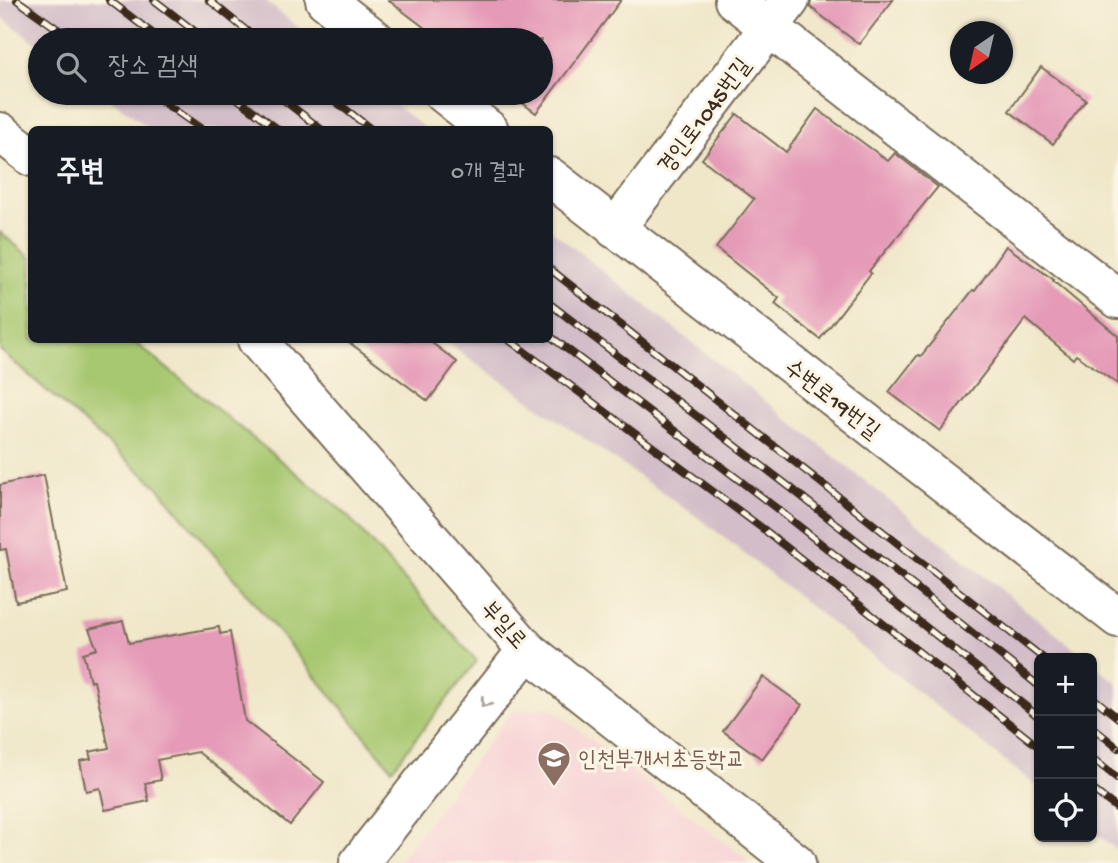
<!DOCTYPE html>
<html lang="ko">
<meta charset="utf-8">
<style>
:root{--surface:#171b24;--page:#242831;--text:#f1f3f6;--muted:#9ea1a6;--line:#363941}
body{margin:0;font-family:"Gochi Hand","Poor Story",sans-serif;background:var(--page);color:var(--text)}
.controls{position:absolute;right:21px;bottom:21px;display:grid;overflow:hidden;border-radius:10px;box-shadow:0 2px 5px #0004}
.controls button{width:63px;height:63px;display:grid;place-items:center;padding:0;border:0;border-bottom:2px solid var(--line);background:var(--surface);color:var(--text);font:35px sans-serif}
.compass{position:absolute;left:950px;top:21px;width:63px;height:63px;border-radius:50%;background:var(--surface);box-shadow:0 2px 5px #0004;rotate:214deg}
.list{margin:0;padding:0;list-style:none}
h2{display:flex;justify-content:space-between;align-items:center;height:91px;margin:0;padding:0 28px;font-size:30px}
h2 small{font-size:23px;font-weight:400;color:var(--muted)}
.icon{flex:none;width:38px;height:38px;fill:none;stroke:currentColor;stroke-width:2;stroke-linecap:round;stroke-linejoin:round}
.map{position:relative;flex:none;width:1118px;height:863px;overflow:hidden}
.search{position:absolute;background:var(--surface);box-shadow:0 2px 5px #0004;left:28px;top:28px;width:525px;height:77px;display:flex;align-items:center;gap:18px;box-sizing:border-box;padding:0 24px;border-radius:38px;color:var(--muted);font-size:26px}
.panel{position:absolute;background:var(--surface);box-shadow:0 2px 5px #0004;left:28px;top:126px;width:525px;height:217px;border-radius:10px}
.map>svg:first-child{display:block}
.built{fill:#f7cfd4}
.industrial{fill:#d2bdc8}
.green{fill:#a7c76f;stroke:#717846;stroke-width:2}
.building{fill:#e59ab7}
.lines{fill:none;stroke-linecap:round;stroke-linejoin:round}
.minor-casing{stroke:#7a6c5a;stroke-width:42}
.minor{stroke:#fff;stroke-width:38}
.rail-casing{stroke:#3b2a1e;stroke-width:8}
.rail{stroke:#fcf5e5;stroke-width:5;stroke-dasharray:16;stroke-linecap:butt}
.oneway{stroke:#a79f9a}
.labels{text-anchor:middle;stroke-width:6;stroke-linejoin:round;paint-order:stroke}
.street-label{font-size:23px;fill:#3b2a1e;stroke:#fcf5e5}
.education-label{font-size:23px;fill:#785e54;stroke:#fcf5e5;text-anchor:start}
</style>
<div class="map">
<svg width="1118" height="863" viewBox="0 0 1118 863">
<rect width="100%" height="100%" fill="#fcf5e5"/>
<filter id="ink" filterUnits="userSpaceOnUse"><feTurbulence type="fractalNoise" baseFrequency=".0143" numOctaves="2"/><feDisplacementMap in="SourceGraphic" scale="14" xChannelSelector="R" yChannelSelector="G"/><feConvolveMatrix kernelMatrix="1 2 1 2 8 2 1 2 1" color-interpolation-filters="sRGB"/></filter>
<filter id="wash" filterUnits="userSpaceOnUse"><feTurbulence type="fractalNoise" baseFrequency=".00686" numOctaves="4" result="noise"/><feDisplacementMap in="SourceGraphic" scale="28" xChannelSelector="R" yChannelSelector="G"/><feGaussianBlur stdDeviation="1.57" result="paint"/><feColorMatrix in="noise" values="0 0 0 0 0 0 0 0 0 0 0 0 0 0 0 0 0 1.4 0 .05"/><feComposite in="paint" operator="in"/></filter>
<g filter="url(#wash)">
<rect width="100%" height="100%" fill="#f0e7c9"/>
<!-- built -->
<path class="built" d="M 549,707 L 751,863 L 398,863 L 511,712 Z"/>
<!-- industrial -->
<path class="industrial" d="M 0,0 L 264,0 L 314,40 L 40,40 L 40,46 L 0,16 Z
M 102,93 L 380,93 L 426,129 L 151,129 Z
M 550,229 L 1086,658 L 1039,658 L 1039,788 L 703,521 L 443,340 L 550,340 Z
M 1092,663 L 1118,684 L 1118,851 L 1092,830 Z"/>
<!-- green -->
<path class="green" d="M 0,232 L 31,258 L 32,340 L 132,340 L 344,512 L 477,661 L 392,769 L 158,487 L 0,350 Z"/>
<g id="blocks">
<!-- building -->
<path class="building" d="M 388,0 L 621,0 L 536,113 L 509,93 L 541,93 L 541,40 L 441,40 Z
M 811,0 L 893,0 L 859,44 L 810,7 Z
M 1041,67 L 1086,100 L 1053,144 L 1009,111 Z
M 817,109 L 888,161 L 895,153 L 938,187 L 869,271 L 871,273 L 820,339 L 775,304 L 779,298 L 716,248 L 754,199 L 702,159 L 737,114 L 786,152 Z
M 1006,246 L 1054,280 L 1053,281 L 1118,336 L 1118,384 L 1076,355 L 1073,359 L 1026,319 L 940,431 L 889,392 L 918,355 L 921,356 L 973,290 L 975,291 Z
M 346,340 L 428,340 L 457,362 L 428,401 Z
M 44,475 L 67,592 L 16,602 L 6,549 L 0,550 L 0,485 Z
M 123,621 L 129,643 L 219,627 L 220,634 L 230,632 L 245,721 L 324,782 L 290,825 L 198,752 L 157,760 L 161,780 L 145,783 L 149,801 L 105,810 L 100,788 L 86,791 L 80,761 L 91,759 L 89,752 L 109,748 L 94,681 L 90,681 L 83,653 L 97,649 L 89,629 Z
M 763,677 L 802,705 L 762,759 L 723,731 Z"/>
</g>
</g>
<g filter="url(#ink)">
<use href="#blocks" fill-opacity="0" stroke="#7a6c5a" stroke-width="2"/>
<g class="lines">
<defs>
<path id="minor" d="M 325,0 L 376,40
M 734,0 L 1118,299
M 443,93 L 489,130
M 0,132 L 32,157
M 550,177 L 1118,618
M 615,229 L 790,0
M 257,340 L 527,650 L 796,863
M 359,863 L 527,650"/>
</defs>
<!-- minor casing -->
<use href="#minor" class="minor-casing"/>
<!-- minor -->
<use href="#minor" class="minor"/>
<defs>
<path id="rail" d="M 17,0 L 73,40
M 109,0 L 161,40
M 154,0 L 206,40
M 209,0 L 258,40
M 150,93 L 203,130
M 230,93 L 279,130
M 275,93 L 322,130
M 325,93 L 372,130
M 550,269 L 1043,658
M 550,304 L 791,488 L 1039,686
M 550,336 L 776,508 L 1039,717
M 509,340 L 762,528 L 1039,747
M 1092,697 L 1118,718
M 1092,727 L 1118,748
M 1092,758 L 1118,779
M 1092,789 L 1118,809"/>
</defs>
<!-- rail casing -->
<use href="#rail" class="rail-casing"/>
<!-- rail -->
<use href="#rail" class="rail"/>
</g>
<!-- one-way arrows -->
<defs><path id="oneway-chevron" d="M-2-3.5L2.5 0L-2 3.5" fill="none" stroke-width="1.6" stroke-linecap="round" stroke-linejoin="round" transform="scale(1.75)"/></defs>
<use class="oneway" href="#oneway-chevron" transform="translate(485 703) rotate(128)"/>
</g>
<!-- icons -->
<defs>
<symbol id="school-pin" viewBox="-11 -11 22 30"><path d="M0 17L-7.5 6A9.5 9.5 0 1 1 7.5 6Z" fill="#8d6e63" stroke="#fcf5e5"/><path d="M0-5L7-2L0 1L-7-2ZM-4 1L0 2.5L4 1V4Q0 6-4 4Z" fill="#fff"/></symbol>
</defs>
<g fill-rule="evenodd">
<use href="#school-pin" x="535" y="739" width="38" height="52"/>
</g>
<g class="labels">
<!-- street labels -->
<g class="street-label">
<text transform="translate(703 115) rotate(-53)" y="8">경인로1045번길</text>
<text transform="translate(833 398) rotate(38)" y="8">수변로19번길</text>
<text transform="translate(505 624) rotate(48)" y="8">부일로</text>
</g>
<!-- education labels -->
<g class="education-label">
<text x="578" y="766">인천부개서초등학교</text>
</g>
</g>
</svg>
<div class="controls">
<button>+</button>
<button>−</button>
<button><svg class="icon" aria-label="locate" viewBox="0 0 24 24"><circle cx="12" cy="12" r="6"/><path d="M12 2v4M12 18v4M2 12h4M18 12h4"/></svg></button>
</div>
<svg class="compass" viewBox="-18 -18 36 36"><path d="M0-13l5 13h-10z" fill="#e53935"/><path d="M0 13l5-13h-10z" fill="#9ea1a6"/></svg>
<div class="search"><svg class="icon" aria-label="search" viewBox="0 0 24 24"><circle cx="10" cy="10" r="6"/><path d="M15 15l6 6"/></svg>장소 검색</div>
<section class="panel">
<h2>주변<small>0개 결과</small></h2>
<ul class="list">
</ul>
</section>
</div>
